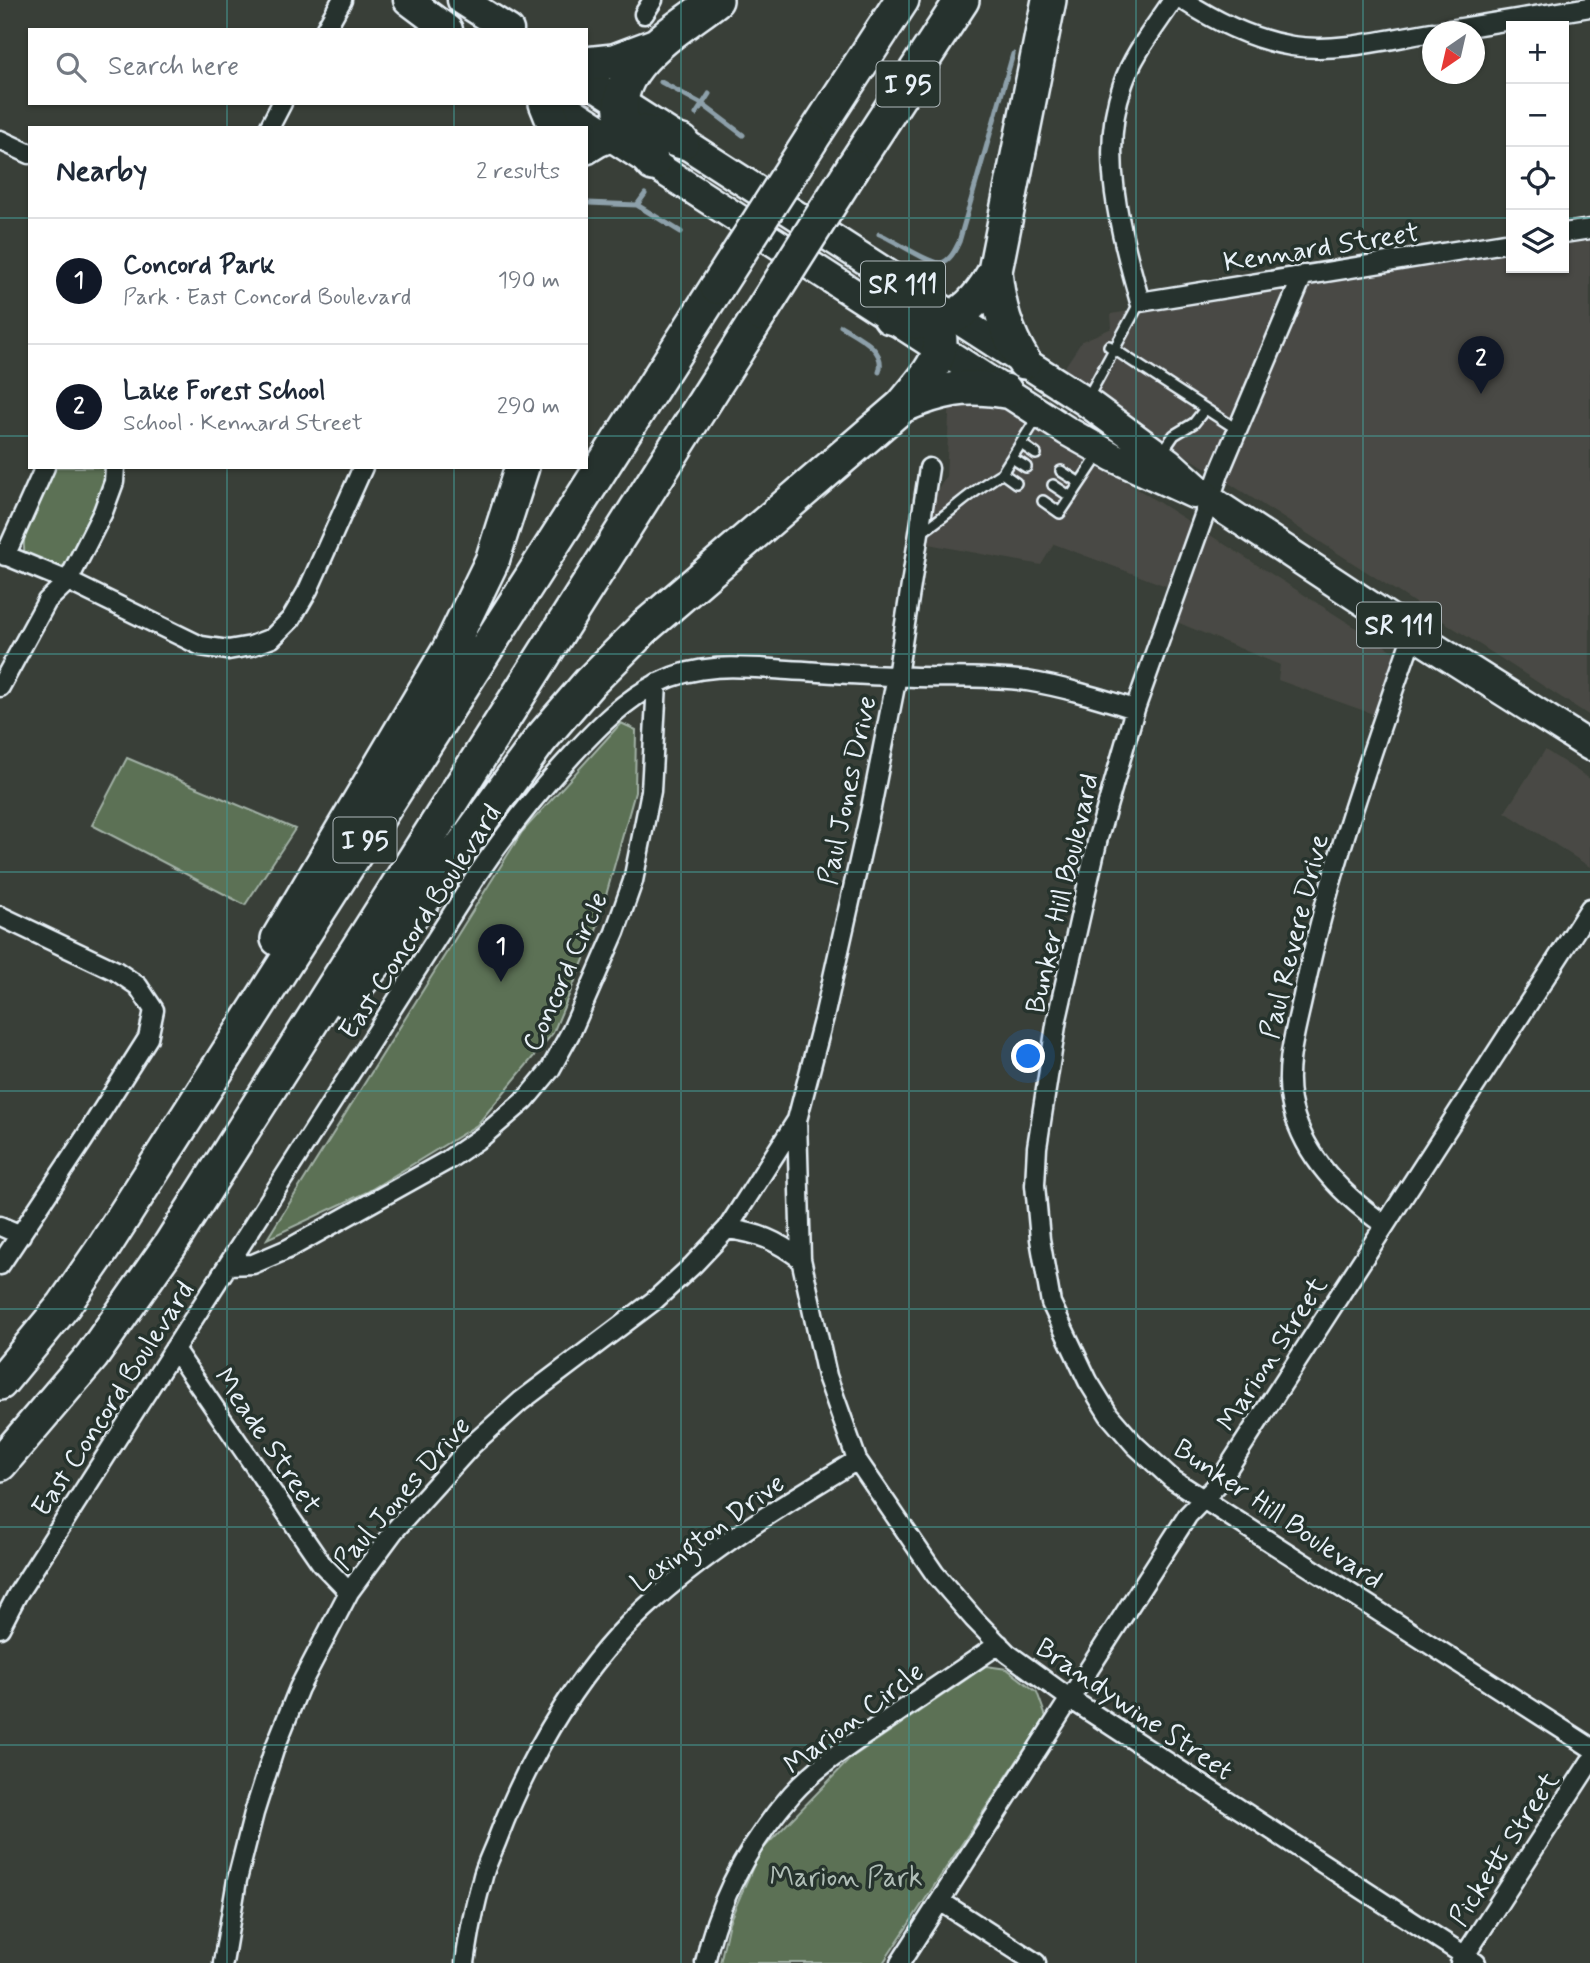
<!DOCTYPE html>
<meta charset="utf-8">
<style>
:root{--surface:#fff;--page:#f2f2f3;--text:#1f2937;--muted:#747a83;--line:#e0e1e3;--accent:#111827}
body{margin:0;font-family:Mynerve,sans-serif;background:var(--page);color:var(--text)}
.controls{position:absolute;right:21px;top:21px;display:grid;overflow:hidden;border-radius:0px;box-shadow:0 2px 5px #0004}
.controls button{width:63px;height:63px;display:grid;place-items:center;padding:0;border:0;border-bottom:2px solid var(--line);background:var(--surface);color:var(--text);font:35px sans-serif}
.compass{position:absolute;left:1422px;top:21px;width:63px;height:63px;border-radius:50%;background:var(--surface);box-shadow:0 2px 5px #0004;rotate:214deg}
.you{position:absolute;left:1029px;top:1057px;width:24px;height:24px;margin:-18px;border:5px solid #fff;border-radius:50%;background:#1a73e8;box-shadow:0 0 0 10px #1a73e833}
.badge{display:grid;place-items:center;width:46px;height:46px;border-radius:50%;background:var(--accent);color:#fff;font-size:23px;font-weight:700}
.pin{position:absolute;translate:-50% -58px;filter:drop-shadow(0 2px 4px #0008)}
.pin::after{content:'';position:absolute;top:37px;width:24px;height:21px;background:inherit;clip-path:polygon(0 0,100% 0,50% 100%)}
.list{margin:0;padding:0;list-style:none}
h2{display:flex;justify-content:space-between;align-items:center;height:91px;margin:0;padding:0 28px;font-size:30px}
h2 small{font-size:23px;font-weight:400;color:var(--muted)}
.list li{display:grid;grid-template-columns:46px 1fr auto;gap:21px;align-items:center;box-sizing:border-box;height:126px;padding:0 28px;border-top:2px solid var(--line)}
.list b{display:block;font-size:26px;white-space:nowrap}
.list p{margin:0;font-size:23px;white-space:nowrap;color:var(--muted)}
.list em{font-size:23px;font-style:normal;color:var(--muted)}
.icon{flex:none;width:38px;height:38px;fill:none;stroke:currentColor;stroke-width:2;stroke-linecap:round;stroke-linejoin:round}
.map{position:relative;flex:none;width:1590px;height:1963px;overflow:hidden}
.search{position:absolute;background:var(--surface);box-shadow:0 2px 5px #0004;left:28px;top:28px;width:560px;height:77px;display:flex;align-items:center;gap:18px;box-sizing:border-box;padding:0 24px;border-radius:0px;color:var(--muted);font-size:26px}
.panel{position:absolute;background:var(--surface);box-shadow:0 2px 5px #0004;left:28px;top:126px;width:560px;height:343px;border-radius:0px}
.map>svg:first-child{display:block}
.built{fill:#494a44}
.green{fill:#5b7155;stroke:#a2b1a6;stroke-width:2}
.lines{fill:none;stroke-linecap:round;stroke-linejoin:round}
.stream{stroke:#8da0aa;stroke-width:5}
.service-casing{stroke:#e8f1f8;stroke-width:14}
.minor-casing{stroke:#e8f1f8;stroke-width:23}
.primary-casing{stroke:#e8f1f8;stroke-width:33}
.motorway-casing{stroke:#e8f1f8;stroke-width:38}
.service{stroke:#26332d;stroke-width:9}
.minor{stroke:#26332d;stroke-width:18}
.primary{stroke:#26332d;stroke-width:28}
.motorway{stroke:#26332d;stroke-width:33}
.motorway-bridge-casing{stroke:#e8f1f8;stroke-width:38;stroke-linecap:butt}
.motorway-bridge{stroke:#26332d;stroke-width:33}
.grid{fill:none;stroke:#459590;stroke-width:2;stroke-opacity:0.55}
.labels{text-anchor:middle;stroke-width:7;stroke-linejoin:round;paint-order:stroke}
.shield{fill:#26332d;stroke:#aeb8bb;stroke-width:2}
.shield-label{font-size:26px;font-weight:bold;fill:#e8f1f8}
.street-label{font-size:28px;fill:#e8f1f8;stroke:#26332d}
.park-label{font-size:28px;fill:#b0beb7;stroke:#26332d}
</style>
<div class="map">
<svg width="1590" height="1963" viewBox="0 0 1590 1963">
<rect width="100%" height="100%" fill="#393f38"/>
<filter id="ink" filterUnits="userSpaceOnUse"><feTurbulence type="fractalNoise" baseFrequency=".0143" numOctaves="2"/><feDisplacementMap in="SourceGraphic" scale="14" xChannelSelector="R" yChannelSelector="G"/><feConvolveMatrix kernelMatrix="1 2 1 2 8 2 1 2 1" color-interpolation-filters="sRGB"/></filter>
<g filter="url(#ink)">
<!-- built -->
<path class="built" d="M 1590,236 L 1590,716 L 1060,374 L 1082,341 L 1112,328 L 1111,314 L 1511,250 L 1511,268 L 1564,268 L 1564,241 Z
M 950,397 L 1007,406 L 1394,652 L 1376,715 L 1278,680 L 1280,665 L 1172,620 L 1182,592 L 1054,544 L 1041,565 L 928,544 L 932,498 L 946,476 Z
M 1545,750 L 1590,779 L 1590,867 L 1505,812 Z"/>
<!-- green -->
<path class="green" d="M 53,467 L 107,467 L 106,484 L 70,562 C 54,573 42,564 26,557 C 16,534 43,490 53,467 Z
M 621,723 L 636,730 L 635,792 L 596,931 L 553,1033 L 477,1125 L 367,1192 L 267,1239 L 522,832 Z
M 127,758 L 295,829 L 245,905 L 92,825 Z
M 986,1666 L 1007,1669 L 1037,1692 L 1046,1717 L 883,1963 L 720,1963 L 729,1922 L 759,1853 L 851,1758 Z"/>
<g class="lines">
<!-- stream -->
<path class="stream" d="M 661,82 L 702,104 L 743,135
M 696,114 L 709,94
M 588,203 L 637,205 L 681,232
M 637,205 L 645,194
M 879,234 C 893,239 930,265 941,263 C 951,260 955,250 959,242 L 1013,54
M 841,326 C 857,336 887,349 879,372"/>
<defs>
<path id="service" d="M 1109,346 L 1238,430
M 1088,397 L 1140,302
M 1021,444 L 1036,454
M 1161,454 L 1174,435 L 1194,423 L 1205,409
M 1012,458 L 1026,467
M 1061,471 L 1080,483
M 1016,483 L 1002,473 L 1039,415
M 1053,485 L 1071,497
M 1043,501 L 1060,513 L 1100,453
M 920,533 C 949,514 973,490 1002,473"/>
<path id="minor" d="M 1173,0 C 1156,26 1133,54 1123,84 C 1098,153 1121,234 1140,302 L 1511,242
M 1183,0 C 1215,21 1254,40 1292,46 C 1338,53 1388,39 1432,32
M 644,14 L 653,0
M 325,30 L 342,0
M 1437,32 L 1590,7
M 269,128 L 282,103
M 0,140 L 30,154
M 1564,233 L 1590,229
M 1303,275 L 1220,471 L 1135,709 L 1098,838 L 1057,1019 L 1037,1147 L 1035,1185 L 1040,1239 L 1051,1303 L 1088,1381 L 1109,1415 L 1135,1445 L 1172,1479 L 1590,1747
M 0,553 L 68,581 L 201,646 L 228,650 L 251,646 L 272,638 L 291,619 L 308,590 L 363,467
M 5,556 L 45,467
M 0,687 L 47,601 L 68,581 L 103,512 L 114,482 L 115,467
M 0,916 L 116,971 L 138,986 L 154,1010 L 148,1038 L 84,1139 L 0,1265
M 797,1120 L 801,1259 L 827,1376 L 857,1460 L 935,1574 L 974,1619 L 1007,1653 L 1069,1698 L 1476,1963
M 1385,1225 C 1342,1195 1301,1154 1291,1101 C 1284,1067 1296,1029 1303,996 C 1329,871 1371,754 1413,634
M 0,1226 L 21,1235
M 727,1229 C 759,1233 775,1240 801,1259
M 228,1265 L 253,1264 L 288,1249 L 448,1160 L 483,1136 L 525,1100 L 550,1070 L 572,1030 L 615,932 L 633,881 L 651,791 L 657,683
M 174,1349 L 321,1563 L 349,1592
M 0,1628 L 17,1595 L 477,875 C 506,832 537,793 573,754 C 598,727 624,700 658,683 C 700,662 743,667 788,670 C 823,672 859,675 894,676 C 938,679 983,675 1027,681 C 1064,687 1099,698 1135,709
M 940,1901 L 1036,1963
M 223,1963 L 237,1880 L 254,1813 L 274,1750 L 299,1688 L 349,1592 L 394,1531 L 472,1445 L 521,1401 L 655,1300 L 693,1265 L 727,1229 L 797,1120 L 825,1013 L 871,808 L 897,676 L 929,468
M 465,1963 C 469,1935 474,1907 482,1880 C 485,1866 492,1853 497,1840 C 531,1750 583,1662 656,1598 C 717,1544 788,1502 857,1460
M 705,1963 C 718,1900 750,1842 792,1794 C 818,1765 852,1744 884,1722 C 922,1696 961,1670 999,1644
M 900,1963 L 1188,1515 L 1217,1485 L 1590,908
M 1460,1963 L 1590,1762"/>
<path id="primary" d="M 408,0 L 448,30
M 462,0 L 509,30
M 586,80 L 1085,401 L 1168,462 L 1210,500 L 1413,634 L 1590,746
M 559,103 L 1067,431 L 1113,457 L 1194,494"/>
<path id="motorway" d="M 586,64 L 614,61 L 654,46
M 546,103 L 556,128
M 811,140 L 902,0
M 586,147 C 616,125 649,130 682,142
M 653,164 C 644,153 632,142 626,130 C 600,71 678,30 716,0
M 853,167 L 962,0
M 995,271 C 998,305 1006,333 1024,362
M 890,317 C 943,331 969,318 995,271 L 1049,0
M 904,405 C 942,389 965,384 1005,391
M 278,939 L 449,650 L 492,561 L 522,467
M 345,1000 L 389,946 L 540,740 L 589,683 L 646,626 L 902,406 C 941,359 958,345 914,291
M 0,1383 L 64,1305 L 102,1250 L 717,287
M 0,1464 L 92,1356 L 170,1245 L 760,314"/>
</defs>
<!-- service casing -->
<use href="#service" class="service-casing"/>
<!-- minor casing -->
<use href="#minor" class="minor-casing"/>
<!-- primary casing -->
<use href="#primary" class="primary-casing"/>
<!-- motorway casing -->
<use href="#motorway" class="motorway-casing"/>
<!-- service -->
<use href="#service" class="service"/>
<!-- minor -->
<use href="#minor" class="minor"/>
<!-- primary -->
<use href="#primary" class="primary"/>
<!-- motorway -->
<use href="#motorway" class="motorway"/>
<defs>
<path id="motorway-bridge" d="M 717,287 L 811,140
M 760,314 L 853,167"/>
</defs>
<!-- motorway-bridge casing -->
<use href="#motorway-bridge" class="motorway-bridge-casing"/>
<!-- motorway-bridge -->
<use href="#motorway-bridge" class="motorway-bridge"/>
</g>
</g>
<!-- grid -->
<path class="grid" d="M 227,0 L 227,30M 454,0 L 454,30M 681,0 L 681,1963M 909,0 L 909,1963M 1136,0 L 1136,1963M 1363,0 L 1363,1963M 227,103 L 227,128M 454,103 L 454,128M 0,218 L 30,218M 586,218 L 1511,218M 1564,218 L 1590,218M 0,436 L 30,436M 586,436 L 1590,436M 227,467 L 227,1963M 454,467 L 454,1963M 0,654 L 1590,654M 0,872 L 1590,872M 0,1091 L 1590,1091M 0,1309 L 1590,1309M 0,1527 L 1590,1527M 0,1745 L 1590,1745"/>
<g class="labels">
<!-- shield labels -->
<g class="shield">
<rect x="876.5" y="61.5" width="63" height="45" rx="5"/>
<rect x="861" y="261.5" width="84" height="45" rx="5"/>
<rect x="1357" y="602.5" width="84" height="45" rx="5"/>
<rect x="333.5" y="817.5" width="63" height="45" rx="5"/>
</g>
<g class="shield-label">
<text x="908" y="93">I 95</text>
<text x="903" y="293">SR 111</text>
<text x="1399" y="634">SR 111</text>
<text x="365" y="849">I 95</text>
</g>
<!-- street labels -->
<g class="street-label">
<text transform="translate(1321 246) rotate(-9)" y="10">Kennard Street</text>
<text transform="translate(846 790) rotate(-78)" y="10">Paul Jones Drive</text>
<text transform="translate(1061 893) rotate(-77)" y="10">Bunker Hill Boulevard</text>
<text transform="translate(419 921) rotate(-57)" y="10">East Concord Boulevard</text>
<text transform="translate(1293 936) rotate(-76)" y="10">Paul Revere Drive</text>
<text transform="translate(564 971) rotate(-66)" y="10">Concord Circle</text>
<text transform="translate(1271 1353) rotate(-57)" y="10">Marion Street</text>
<text transform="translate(112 1398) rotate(-57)" y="10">East Concord Boulevard</text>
<text transform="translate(269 1440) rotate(56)" y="10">Meade Street</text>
<text transform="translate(401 1492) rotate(-49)" y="10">Paul Jones Drive</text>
<text transform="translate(1279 1513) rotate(34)" y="10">Bunker Hill Boulevard</text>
<text transform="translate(707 1532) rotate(-36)" y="10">Lexington Drive</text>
<text transform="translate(1135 1708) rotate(34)" y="10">Brandywine Street</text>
<text transform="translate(853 1717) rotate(-37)" y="10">Marion Circle</text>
<text transform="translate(1503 1848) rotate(-57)" y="10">Pickett Street</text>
</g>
<!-- park labels -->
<g class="park-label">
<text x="846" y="1886">Marion Park</text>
</g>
</g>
</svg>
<div class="controls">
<button>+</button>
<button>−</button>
<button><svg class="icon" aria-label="locate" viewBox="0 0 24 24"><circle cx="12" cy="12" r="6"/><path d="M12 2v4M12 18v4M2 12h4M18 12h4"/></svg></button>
<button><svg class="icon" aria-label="layers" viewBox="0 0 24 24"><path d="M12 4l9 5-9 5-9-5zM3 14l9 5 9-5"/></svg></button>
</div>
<svg class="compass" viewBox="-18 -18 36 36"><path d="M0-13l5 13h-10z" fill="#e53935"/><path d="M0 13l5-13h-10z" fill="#747a83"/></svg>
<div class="you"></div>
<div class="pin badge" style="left:501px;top:982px">1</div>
<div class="pin badge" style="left:1481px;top:394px">2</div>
<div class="search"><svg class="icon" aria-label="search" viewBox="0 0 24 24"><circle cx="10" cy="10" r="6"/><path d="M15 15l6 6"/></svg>Search here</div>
<section class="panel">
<h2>Nearby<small>2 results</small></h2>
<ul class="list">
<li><span class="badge">1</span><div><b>Concord Park</b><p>Park · East Concord Boulevard</p></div><em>190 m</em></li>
<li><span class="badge">2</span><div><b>Lake Forest School</b><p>School · Kennard Street</p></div><em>290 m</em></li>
</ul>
</section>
</div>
